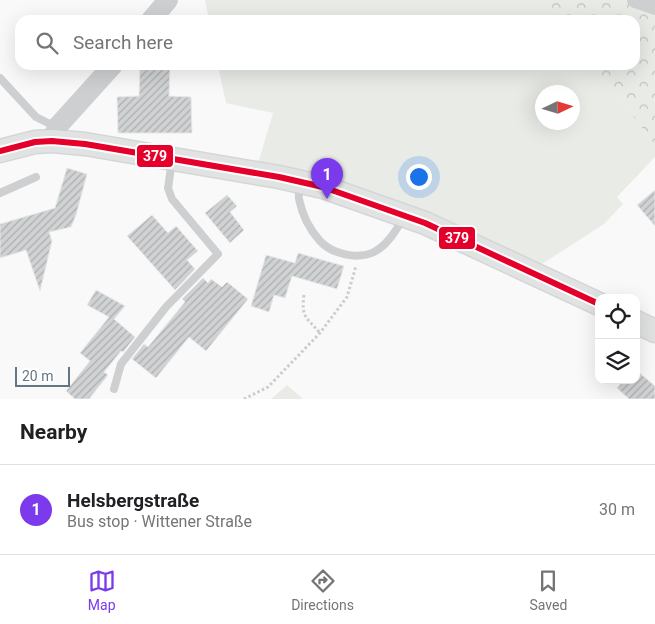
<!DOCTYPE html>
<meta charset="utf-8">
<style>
:root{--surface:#fff;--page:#f6f6f6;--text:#202124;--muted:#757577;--line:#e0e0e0;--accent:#7c3aed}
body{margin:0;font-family:Roboto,sans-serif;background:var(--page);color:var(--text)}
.controls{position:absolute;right:15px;bottom:15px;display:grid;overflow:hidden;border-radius:10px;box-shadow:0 5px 20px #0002}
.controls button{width:45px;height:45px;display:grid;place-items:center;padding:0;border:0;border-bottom:1px solid var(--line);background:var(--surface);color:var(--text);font:25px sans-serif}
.compass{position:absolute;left:535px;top:85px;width:45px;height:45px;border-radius:50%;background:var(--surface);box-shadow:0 5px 20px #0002;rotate:86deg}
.scale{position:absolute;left:15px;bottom:12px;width:55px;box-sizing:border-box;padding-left:5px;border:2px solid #657683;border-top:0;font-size:14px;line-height:18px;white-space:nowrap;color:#657683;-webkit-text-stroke:4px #fff;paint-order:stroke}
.you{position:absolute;left:418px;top:176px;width:18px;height:18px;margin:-12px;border:4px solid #fff;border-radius:50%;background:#1a73e8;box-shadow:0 0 0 8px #1a73e833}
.badge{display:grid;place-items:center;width:32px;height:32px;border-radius:50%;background:var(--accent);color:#fff;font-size:16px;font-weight:700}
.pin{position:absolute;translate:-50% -41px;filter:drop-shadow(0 1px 2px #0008)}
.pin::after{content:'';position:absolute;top:26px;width:18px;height:15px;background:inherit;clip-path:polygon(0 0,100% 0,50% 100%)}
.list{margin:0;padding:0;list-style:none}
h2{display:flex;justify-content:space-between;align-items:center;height:65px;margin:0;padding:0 20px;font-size:21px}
h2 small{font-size:16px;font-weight:400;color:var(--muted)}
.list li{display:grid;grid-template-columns:32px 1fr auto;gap:15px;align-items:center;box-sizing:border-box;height:90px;padding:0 20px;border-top:1px solid var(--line)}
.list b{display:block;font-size:19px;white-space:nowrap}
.list p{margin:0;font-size:16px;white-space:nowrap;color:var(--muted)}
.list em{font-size:16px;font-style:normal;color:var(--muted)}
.icon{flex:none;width:28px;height:28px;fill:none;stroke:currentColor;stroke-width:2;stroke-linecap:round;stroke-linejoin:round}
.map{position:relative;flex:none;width:655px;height:399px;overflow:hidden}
.search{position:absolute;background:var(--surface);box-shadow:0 5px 20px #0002;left:15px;right:15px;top:15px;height:55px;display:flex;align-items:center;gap:12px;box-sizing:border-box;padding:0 18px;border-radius:15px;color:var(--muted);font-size:19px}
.sheet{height:155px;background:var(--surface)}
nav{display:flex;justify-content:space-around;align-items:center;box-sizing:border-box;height:70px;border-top:1px solid var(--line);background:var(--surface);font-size:14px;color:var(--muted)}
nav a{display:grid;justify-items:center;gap:2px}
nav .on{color:var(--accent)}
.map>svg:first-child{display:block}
.green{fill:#e8ebe6;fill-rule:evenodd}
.forest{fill:url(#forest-crowns)}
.building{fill:url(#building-hatch);stroke:#e8e8e8}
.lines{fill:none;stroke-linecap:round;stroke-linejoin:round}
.secondary-casing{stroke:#d5d6d7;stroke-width:25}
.path{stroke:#cbcccd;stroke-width:3;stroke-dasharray:2.5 2.5;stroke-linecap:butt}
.service{stroke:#cecfd0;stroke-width:8}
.minor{stroke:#cecfd0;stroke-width:16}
.tertiary{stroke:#cecfd0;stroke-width:20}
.secondary{stroke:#e1e2e2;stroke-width:22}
.bus-1-casing{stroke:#fff;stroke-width:10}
.bus-1{stroke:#e4002b;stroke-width:6}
.line-badge{stroke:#fff;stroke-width:2}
.badge-label{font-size:14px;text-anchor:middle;font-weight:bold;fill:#fff}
</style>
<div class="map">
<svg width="655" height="399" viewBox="0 0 655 399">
<defs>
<pattern id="forest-crowns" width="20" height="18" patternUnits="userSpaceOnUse" patternTransform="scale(1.25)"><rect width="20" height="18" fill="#e8ebe6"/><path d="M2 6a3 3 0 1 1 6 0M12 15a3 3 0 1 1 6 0" fill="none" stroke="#c0c3c0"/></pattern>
<pattern id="building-hatch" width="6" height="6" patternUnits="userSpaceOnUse" patternTransform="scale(1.25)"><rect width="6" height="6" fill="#d0d2d3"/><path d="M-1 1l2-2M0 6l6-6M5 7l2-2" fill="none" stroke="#acafb1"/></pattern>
</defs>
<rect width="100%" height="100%" fill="#f9f9f9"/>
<!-- green -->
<path class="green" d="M 205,0 L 544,0 L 559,20 L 209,20 Z
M 218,65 L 594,65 L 655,145 L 655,157 L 617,197 L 623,204 L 604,224 L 539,266 L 258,164 L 273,113 L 226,103 ZM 542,92 L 572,92 L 572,122 L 542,122 Z
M 287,385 L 303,399 L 271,399 Z"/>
<!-- forest -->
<path class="forest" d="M 543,0 L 655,0 L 655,145 L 594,65 L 635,65 L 635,20 L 559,20 Z"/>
<!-- building -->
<path class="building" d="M 140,65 L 170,65 L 169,96 L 191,97 L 192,133 L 118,133 L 117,97 L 139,96 Z
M 67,168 L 87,174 L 76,215 L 71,227 L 49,232 L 52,241 L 40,291 L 26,250 L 0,258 L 0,224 L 55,208 Z
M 655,190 L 655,226 L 637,205 Z
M 227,195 L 237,206 L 230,212 L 244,230 L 230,243 L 205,213 Z
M 152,215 L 168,233 L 176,226 L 198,251 L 187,260 L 195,269 L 175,290 L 127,236 Z
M 298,253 L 344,266 L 337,289 L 292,276 L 285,298 L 274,295 L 269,312 L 251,306 L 266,255 L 295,263 Z
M 203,278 L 208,283 L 211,279 L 222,287 L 227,282 L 248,299 L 206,351 L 189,337 L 156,378 L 132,359 L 144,344 L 148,347 L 185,302 L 182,299 Z
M 96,290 L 125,306 L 114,319 L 135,337 L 123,352 L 121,351 L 104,372 L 108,375 L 89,399 L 75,399 L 66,391 L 90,361 L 80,353 L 109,317 L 87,305 Z
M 636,370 L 655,386 L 655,399 L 629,399 L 617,388 L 624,380 L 636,380 Z"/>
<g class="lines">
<defs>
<path id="secondary" d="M 0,151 L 35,142 L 52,141 L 85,144 L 279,177 L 323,187 L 425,223 L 599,304
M 636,322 L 655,331"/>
</defs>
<!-- secondary casing -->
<use href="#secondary" class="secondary-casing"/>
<!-- path -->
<path class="path" d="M 304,295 C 301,317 306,317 320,333
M 244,399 L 268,387 L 320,333 L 347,297 L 356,266"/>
<!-- service -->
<path class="service" d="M 0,78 L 36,117 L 56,127
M 301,184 C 300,189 298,194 299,199 C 302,214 310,230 320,241 C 332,254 357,260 374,252 C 388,245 396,230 404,217
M 0,193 L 36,177
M 114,389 L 121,364 L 166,307 L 218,254 L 172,199 L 168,188 L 172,161"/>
<!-- minor -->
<path class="minor" d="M 635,0 L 655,7"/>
<!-- tertiary -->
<path class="tertiary" d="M 151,20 L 168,0
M 52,141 L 57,127 L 113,65"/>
<!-- secondary -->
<use href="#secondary" class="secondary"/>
<defs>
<path id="bus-1" d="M 0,151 L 35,142 L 52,141 L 85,144 L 279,177 L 323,187 L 425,223 L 599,304"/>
</defs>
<!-- bus-1 casing -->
<use href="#bus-1" class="bus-1-casing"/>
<!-- bus-1 -->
<use href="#bus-1" class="bus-1"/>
</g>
<g class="line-badge">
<rect x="136" y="144" width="38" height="24" rx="5" fill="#e4002b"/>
<rect x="438" y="226" width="38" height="24" rx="5" fill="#e4002b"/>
</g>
<g class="badge-label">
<text x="155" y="161">379</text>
<text x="457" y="243">379</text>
</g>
</svg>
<div class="controls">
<button><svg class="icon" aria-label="locate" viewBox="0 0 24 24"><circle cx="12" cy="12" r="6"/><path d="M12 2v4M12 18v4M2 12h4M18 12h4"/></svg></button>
<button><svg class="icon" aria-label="layers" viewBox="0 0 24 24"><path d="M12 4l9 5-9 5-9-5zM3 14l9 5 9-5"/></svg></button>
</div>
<svg class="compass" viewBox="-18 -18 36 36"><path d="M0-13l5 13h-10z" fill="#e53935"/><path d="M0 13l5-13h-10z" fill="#757577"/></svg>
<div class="scale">20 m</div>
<div class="you"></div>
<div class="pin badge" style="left:327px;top:199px">1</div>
<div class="search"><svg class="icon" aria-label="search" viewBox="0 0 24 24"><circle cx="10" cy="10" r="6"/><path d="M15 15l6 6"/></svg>Search here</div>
</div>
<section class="sheet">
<h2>Nearby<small></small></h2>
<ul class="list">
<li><span class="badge">1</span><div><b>Helsbergstraße</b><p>Bus stop · Wittener Straße</p></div><em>30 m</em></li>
</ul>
</section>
<nav>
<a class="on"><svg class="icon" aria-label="map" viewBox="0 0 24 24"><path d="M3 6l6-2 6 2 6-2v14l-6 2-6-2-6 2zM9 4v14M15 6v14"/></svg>Map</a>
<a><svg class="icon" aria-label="directions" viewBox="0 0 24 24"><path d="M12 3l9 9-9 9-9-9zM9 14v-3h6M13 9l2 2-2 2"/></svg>Directions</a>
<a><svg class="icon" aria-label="saved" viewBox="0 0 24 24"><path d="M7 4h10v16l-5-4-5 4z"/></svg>Saved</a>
</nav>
